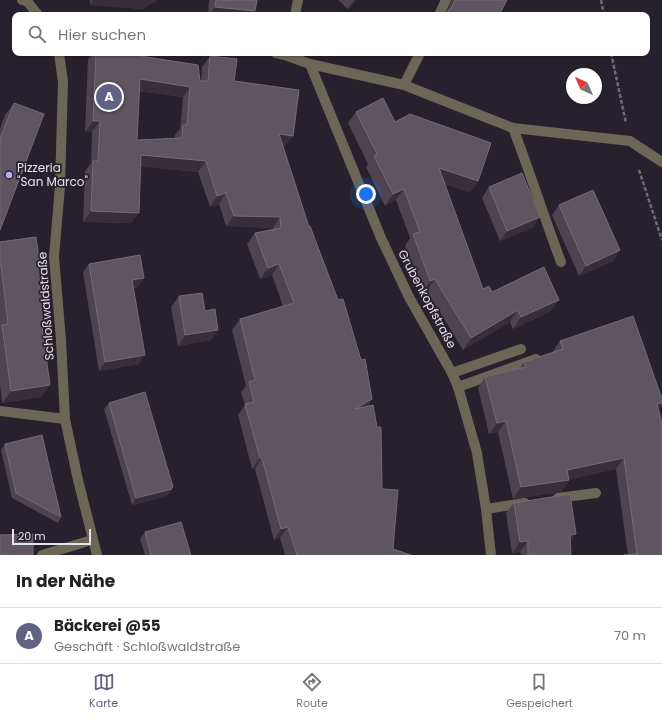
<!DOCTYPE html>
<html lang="de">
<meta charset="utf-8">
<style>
:root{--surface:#fff;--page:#f6f6f6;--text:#222;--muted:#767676;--line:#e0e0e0;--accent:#616183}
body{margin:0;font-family:Poppins,sans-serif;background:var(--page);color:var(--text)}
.compass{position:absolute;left:566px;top:68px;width:36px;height:36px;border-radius:50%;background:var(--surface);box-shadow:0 1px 3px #0004;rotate:315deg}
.scale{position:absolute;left:12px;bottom:10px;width:79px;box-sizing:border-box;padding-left:4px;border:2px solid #e7e3eb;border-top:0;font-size:11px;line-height:14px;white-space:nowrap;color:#e7e3eb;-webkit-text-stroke:3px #27202d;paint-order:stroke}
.you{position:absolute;left:366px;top:194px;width:14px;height:14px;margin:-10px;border:3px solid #fff;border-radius:50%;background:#1a73e8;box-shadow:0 0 0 6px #1a73e833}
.badge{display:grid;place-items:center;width:26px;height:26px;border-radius:50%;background:var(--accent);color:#fff;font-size:13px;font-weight:700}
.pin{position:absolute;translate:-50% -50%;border:2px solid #fff;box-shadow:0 1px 4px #0006}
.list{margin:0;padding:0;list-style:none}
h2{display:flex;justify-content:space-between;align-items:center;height:52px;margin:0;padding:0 16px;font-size:17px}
h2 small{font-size:13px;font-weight:400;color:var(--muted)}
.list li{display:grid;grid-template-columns:26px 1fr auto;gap:12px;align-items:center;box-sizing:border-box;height:56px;padding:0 16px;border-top:1px solid var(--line)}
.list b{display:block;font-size:15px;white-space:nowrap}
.list p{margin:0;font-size:13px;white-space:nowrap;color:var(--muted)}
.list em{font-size:13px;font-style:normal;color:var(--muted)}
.icon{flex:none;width:22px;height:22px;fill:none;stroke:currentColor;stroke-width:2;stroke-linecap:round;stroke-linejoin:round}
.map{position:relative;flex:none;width:662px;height:555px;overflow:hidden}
.search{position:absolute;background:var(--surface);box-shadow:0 1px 3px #0004;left:12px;right:12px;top:12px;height:44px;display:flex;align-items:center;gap:10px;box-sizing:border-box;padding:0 14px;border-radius:8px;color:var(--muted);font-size:15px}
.sheet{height:108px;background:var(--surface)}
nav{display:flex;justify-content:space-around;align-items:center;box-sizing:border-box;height:56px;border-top:1px solid var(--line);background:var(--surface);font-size:11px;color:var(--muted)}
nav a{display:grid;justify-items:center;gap:2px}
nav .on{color:var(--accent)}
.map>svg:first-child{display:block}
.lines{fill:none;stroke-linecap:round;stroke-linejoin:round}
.path{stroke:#716b76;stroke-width:2.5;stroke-dasharray:4 2;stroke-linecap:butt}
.lane{stroke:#6c6656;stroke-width:10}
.street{stroke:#6c6656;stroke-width:10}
.wall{fill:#4e444f;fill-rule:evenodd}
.shaded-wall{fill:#382e3a}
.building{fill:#5f5560;stroke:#746b75;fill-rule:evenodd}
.poi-dot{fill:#aeaefa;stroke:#27202d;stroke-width:1.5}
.labels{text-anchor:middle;stroke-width:3.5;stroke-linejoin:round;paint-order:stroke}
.poi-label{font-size:12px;fill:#e7e3eb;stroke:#27202d;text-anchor:start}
.street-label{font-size:12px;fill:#e7e3eb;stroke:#27202d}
</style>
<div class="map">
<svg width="662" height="555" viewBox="0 0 662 555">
<rect width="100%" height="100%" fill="#27202d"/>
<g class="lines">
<!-- path -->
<path class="path" d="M 601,0 L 604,15
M 611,53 L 626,123
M 639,170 L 662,240"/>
<!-- lane -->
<path class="lane" d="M 439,15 L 446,0
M 404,85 L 420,53
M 513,128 C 530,172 544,217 561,262
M 452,373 L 521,349
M 458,387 L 536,359
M 558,498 L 596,493
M 486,509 L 525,503
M 42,555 L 92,540"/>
<!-- street -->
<path class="street" d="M 22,0 L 27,1 L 38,15
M 295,15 L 298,0
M 59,53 L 63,82 L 60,186 L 54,257 L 61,340 L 65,419 L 78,480 L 97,555
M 276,53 L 285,55 L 310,64 L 404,85 L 513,128 L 630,141 L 662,162
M 310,64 L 381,238 L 409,297 L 452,373 L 458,387 L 477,453 L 486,509 L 491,555
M 0,411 L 65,419"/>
</g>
<!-- wall -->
<path class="wall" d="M 90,0 L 157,0 L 142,9 L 90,5 Z
M 209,0 L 257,0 L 252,15 L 208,15 Z
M 338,0 L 356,0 L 348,9 Z
M 452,0 L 507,0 L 499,15 L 445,15 Z
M 93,53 L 141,53 L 140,56 L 200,81 L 201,81 L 202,67 L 210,56 L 234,81 L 285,146 L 283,146 L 309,227 L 372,399 L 367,407 L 393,549 L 411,555 L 285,555 L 280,538 L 274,540 L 255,469 L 252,469 L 238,415 L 245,405 L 241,392 L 246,386 L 232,330 L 240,319 L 283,306 L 272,275 L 260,279 L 247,244 L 255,233 L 273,230 L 273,228 L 226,226 L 219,204 L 210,207 L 198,172 L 140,166 L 131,223 L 83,222 L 85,171 L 91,163 L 92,132 L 85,132 L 88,60 ZM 139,91 L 183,97 L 180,129 L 175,135 L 175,139 L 137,140 Z
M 14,103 L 0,230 L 0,129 L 5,115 Z
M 356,112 L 395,122 L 478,181 L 470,192 L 445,184 L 483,289 L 551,311 L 513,329 L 510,322 L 463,350 L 427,291 L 422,293 L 405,246 L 410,238 L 396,200 L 385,206 L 366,167 L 368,164 L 348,123 Z
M 489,187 L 540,217 L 533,227 L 500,241 L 482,198 Z
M 559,205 L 620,250 L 613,261 L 579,276 L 552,215 Z
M 0,242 L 47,319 L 42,327 L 41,397 L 2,403 L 0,384 Z
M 89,264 L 144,278 L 138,287 L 134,288 L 139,364 L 99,371 L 83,272 Z
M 179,296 L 218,330 L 211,340 L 178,346 L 171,307 Z
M 560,341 L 662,399 L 662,405 L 658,410 L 662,555 L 628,555 L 616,469 L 569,479 L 569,480 L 561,492 L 513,499 L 498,432 L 489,434 L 478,388 L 485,377 L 520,368 L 524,362 L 552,353 Z
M 109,403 L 172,488 L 172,489 L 167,496 L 132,505 L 104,409 Z
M 5,444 L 61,517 L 58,523 L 12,498 L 1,450 Z
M 514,503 L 570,543 L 571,555 L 521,555 L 520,552 L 512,553 L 506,513 Z
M 145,532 L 191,555 L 145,555 L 140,539 Z"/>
<!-- shaded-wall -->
<path class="shaded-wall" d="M 93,0 L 157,0 L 142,9 L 90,5 Z
M 354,0 L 356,0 L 348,9 Z
M 215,7 L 255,11 L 252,15 L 209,15 Z
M 140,79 L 190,87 L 183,97 L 132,90 Z
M 93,121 L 100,121 L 92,132 L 85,132 Z
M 279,134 L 293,136 L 285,146 L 271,145 Z
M 141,155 L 206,161 L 198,172 L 133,166 Z
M 439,168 L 478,181 L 470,192 L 431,179 Z
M 404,189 L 396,200 L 385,206 L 393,194 Z
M 226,193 L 219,204 L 210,207 L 217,196 Z
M 91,211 L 139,213 L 131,223 L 83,222 Z
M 234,216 L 280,217 L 273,228 L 226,226 Z
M 540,217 L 533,227 L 500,241 L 507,231 Z
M 620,250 L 613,261 L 579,276 L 586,266 Z
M 279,264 L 272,275 L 260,279 L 268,268 Z
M 144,278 L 138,287 L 126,289 L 132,280 Z
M 435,279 L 427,291 L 422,293 L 430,281 Z
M 559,300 L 551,311 L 513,329 L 521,317 Z
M 518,310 L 510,322 L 463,350 L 471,338 Z
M 47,319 L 39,331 L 41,320 Z
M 218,330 L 211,340 L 178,346 L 185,335 Z
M 145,355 L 139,364 L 99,371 L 105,362 Z
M 50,385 L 41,397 L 2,403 L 11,391 Z
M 372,399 L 364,410 L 355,409 Z
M 662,403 L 662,405 L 656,414 L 657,404 Z
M 506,421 L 498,432 L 489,434 L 497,423 Z
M 260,458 L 262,458 L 255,469 L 252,469 Z
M 624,458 L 616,469 L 559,482 L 567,470 Z
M 569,480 L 561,492 L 513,499 L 521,487 Z
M 173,487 L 171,490 L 172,489 L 167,496 L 132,505 L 136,498 Z
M 288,527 L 280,538 L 274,540 L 281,529 Z
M 576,534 L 569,544 L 570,535 Z
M 528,541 L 520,552 L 512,553 L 520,542 Z"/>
<!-- building -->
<path class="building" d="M 216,0 L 257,0 L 255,11 L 215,7 Z
M 455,0 L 507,0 L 499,15 L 453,15 L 447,12 L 452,7 Z
M 96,53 L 141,53 L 140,56 L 198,65 L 200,81 L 208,81 L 210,56 L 237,59 L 234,81 L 299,90 L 293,136 L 279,134 L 309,227 L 310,226 L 338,300 L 343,299 L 361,360 L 365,359 L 372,399 L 355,409 L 373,405 L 377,427 L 381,427 L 382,489 L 398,490 L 393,549 L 411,555 L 297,555 L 288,527 L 281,529 L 262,458 L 260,458 L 245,404 L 254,402 L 249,382 L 255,380 L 240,319 L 294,303 L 279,264 L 268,268 L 255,233 L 281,228 L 280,217 L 234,216 L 226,193 L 217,196 L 206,161 L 141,155 L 139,213 L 91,211 L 93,161 L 98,161 L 100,121 L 93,121 ZM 140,79 L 190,87 L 187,125 L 183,125 L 182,138 L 137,140 Z
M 383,98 L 395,122 L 410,114 L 491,143 L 478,181 L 439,168 L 483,289 L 489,286 L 492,292 L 544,267 L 559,300 L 521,317 L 518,310 L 471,338 L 435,279 L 430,281 L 413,234 L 420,232 L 404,189 L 393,194 L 374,156 L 377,154 L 356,112 Z
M 14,103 L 44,114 L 0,230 L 0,139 Z
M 522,173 L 540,217 L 507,231 L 489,187 Z
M 593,190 L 620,250 L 586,266 L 559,205 Z
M 36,237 L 47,319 L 41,320 L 50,385 L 11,391 L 2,325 L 8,324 L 1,265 L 0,265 L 0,242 Z
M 140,255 L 144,278 L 132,280 L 145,355 L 105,362 L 89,264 Z
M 202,293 L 205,311 L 215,309 L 218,330 L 185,335 L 179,296 Z
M 633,316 L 662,399 L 662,403 L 657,404 L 662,423 L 662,555 L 624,555 L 637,554 L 624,458 L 567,470 L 569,480 L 521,487 L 506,421 L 497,423 L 485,377 L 526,367 L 524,362 L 563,349 L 560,341 Z
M 145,392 L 173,487 L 171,487 L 172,489 L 136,498 L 109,403 Z
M 42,435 L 61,517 L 16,493 L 5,444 Z
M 570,494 L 576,534 L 570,535 L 571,555 L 528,555 L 528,541 L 520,542 L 514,503 Z
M 181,522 L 191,555 L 151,555 L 145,532 Z
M 33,534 L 33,555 L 0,555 L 0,535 Z"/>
<!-- markers -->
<circle class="poi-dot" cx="9" cy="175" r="4"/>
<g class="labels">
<!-- poi labels -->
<g class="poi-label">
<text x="17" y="172">Pizzeria<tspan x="17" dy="14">"San Marco"</tspan></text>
</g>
<!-- street labels -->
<g class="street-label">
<text transform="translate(427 299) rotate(62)" y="4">Grubenkopfstraße</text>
<text transform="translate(46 306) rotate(-94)" y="4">Schloßwaldstraße</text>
</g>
</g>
</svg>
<svg class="compass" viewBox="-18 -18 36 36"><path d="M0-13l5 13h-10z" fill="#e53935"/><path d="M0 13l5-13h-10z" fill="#767676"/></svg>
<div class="scale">20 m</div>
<div class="you"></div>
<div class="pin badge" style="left:109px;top:97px">A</div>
<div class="search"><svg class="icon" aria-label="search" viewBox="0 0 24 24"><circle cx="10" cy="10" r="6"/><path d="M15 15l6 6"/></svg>Hier suchen</div>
</div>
<section class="sheet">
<h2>In der Nähe<small></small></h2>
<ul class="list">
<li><span class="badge">A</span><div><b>Bäckerei @55</b><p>Geschäft · Schloßwaldstraße</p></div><em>70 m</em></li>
</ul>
</section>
<nav>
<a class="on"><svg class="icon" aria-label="map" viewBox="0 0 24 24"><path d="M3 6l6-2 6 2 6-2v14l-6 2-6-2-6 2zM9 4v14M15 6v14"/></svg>Karte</a>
<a><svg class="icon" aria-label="directions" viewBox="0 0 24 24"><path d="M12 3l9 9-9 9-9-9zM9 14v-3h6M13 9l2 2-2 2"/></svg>Route</a>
<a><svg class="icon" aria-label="saved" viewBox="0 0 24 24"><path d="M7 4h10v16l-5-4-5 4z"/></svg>Gespeichert</a>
</nav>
